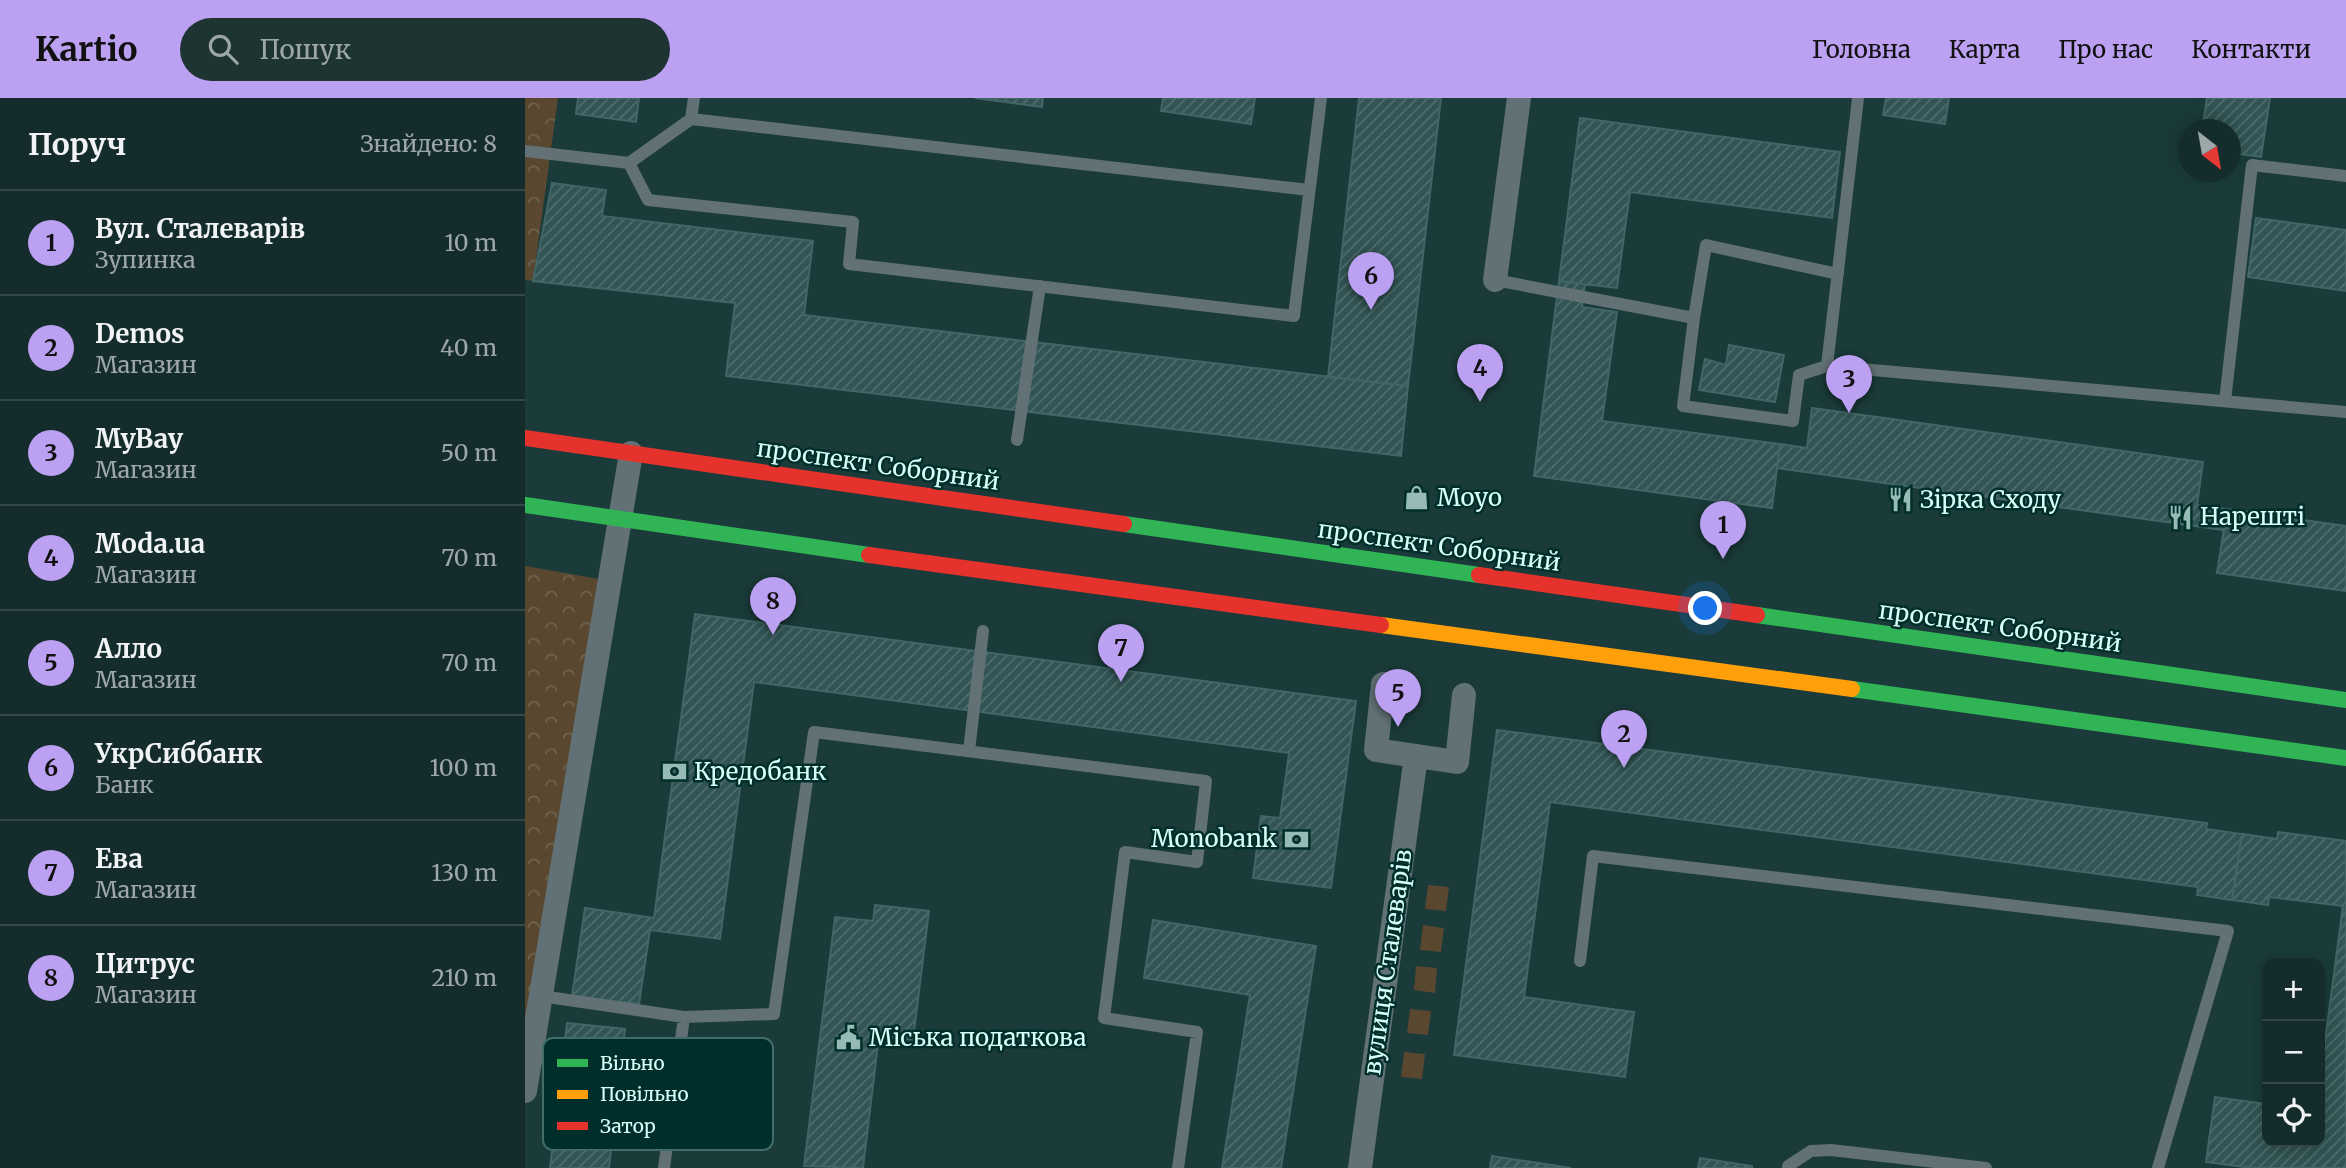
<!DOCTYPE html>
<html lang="uk">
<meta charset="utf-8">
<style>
:root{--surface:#142c2b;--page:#1d3433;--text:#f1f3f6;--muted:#9da7a9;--line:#334847;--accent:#bca0f2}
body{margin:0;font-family:Merriweather,serif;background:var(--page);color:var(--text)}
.controls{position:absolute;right:21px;bottom:21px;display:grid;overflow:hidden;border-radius:14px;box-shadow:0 4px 18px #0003}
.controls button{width:63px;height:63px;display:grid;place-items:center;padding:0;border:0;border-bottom:2px solid var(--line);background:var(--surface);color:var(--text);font:35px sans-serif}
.compass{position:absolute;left:1653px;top:21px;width:63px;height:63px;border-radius:50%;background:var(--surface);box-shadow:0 4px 18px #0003;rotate:149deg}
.you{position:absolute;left:1181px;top:511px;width:24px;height:24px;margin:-18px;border:5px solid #fff;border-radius:50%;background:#1a73e8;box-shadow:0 0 0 10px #1a73e833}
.badge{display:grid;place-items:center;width:46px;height:46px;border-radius:50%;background:var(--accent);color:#111;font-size:23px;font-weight:700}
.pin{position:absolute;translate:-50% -58px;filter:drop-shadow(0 2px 4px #0008)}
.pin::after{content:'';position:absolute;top:37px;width:24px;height:21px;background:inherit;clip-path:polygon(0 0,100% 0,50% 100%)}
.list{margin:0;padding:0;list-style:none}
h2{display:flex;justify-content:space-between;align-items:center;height:91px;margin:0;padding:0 28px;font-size:30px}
h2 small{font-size:23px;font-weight:400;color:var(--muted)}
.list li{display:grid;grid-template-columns:46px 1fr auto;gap:21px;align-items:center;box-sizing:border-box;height:105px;padding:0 28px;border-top:2px solid var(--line)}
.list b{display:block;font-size:26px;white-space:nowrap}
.list p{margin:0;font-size:23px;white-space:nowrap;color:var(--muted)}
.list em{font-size:23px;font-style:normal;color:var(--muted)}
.icon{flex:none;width:38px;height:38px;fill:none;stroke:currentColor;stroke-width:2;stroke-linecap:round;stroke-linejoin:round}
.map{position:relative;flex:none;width:1821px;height:1070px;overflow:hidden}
header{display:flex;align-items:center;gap:42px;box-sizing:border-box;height:98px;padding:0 35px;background:var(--accent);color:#111}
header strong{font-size:33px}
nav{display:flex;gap:38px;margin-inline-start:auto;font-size:24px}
.search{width:490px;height:63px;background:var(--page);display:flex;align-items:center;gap:18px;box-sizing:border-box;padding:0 24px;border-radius:38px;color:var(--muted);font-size:26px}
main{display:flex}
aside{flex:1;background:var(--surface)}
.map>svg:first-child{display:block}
.green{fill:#59472f}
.forest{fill:url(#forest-crowns)}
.building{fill:url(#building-hatch);stroke:#426668;stroke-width:2}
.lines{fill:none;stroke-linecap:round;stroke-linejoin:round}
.lane{stroke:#617176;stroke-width:12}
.street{stroke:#617176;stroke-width:24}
.fast{stroke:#30b455;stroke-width:16}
.slow{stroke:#ff9f0a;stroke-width:16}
.jam{stroke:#e5322d;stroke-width:16}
.labels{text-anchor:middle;stroke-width:5;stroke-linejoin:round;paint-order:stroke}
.street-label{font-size:24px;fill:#d8fef9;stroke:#002e2b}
.poi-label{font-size:24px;fill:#d8fef9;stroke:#002e2b;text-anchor:start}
.key{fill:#002e2b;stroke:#416c69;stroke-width:2}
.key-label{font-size:19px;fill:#d8fef9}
</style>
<header>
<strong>Kartio</strong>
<div class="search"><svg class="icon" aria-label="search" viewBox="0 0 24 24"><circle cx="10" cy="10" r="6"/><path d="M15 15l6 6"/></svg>Пошук</div>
<nav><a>Головна</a><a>Карта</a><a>Про нас</a><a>Контакти</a></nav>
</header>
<main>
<aside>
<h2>Поруч<small>Знайдено: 8</small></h2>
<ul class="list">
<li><span class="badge">1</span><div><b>Вул. Сталеварів</b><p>Зупинка</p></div><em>10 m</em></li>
<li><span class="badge">2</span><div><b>Demos</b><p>Магазин</p></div><em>40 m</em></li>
<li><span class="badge">3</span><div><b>MyBay</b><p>Магазин</p></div><em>50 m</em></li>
<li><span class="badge">4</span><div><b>Moda.ua</b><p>Магазин</p></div><em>70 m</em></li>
<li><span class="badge">5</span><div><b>Алло</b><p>Магазин</p></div><em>70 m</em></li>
<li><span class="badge">6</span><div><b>УкрСиббанк</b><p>Банк</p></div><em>100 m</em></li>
<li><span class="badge">7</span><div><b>Ева</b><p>Магазин</p></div><em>130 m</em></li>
<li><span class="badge">8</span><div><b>Цитрус</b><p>Магазин</p></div><em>210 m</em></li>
</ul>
</aside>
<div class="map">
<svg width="1821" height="1070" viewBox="0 0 1821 1070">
<defs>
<pattern id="forest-crowns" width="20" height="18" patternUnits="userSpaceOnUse" patternTransform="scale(1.75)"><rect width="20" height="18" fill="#59472f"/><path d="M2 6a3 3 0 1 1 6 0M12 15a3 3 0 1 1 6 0" fill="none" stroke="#70634e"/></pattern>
<pattern id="building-hatch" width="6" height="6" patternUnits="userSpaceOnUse" patternTransform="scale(1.75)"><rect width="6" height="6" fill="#325454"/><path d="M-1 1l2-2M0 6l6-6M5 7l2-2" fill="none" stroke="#4f6e6d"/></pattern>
</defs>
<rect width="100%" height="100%" fill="#1a3b39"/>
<!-- green -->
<path class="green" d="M 903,787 L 924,789 L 921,813 L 900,811 Z
M 898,827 L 919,830 L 916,854 L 895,852 Z
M 891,868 L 912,870 L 910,895 L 889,892 Z
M 885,911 L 906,913 L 903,937 L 882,935 Z
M 879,954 L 900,956 L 897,981 L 876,979 Z"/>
<!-- forest -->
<path class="forest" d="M 0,0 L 33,0 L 8,183 L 0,182 Z
M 0,468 L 85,483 L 0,993 Z"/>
<!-- building -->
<path class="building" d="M 53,0 L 114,0 L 111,24 L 51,16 Z
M 450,0 L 518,0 L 517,9 Z
M 638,0 L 730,0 L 726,26 L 636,13 Z
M 834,0 L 916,0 L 883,288 L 803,279 Z
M 1361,0 L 1424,0 L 1420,26 L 1358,17 Z
M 1682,0 L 1745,0 L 1736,59 L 1706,55 L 1706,32 L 1677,32 Z
M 1055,20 L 1315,54 L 1307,120 L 1105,94 L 1092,190 L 1034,183 Z
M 27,85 L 81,92 L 77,118 L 288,143 L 279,217 L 883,288 L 876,358 L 201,278 L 210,205 L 8,183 Z
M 1731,120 L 1821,132 L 1821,193 L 1723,179 Z
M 1034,183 L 1060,186 L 1057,209 L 1092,214 L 1077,323 L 1255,346 L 1247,410 L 1009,378 Z
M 1204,247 L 1259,257 L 1250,304 L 1174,292 L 1180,261 L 1201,267 Z
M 1287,310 L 1678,364 L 1672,407 L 1702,411 L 1699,432 L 1252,370 L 1255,346 L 1282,350 Z
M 1702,411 L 1821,428 L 1821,493 L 1692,475 Z
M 170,516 L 831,603 L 806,790 L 728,780 L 736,718 L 755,720 L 764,655 L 229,584 L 195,841 L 125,832 L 114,906 L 47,898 L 60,810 L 129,820 Z
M 972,632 L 1682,725 L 1681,731 L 1717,736 L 1707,802 L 1672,797 L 1673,789 L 1025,704 L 999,899 L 1109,914 L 1100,979 L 929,957 Z
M 1753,734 L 1821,743 L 1821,1070 L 1727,1070 L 1681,1064 L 1690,999 L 1742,1006 L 1742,1044 L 1795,1044 L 1795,981 L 1818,808 L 1744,799 L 1743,807 L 1707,802 L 1717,736 L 1752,741 Z
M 350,807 L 404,813 L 388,942 L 354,938 L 338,1070 L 279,1068 L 310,819 L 348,823 Z
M 628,822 L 791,848 L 756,1070 L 697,1070 L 725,897 L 619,880 Z
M 42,925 L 100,931 L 84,1070 L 25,1070 Z
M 967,1058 L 1046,1070 L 965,1070 Z
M 1175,1060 L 1227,1068 L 1227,1070 L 1173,1070 Z"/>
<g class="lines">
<!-- lane -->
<path class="lane" d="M 166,21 L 169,0
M 0,53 L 104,65 L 123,102 L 328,124 L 324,166 L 769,218 L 796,0
M 104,65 L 166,21 L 784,92
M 970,182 L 1169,220 L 1158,308 L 1268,323 L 1274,277 L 1302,268 L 1821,314
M 1169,220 L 1181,147 L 1313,176
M 1302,268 L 1333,0
M 1700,303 L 1727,67 L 1821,78
M 492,342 L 515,188
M 444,653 L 458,533
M 1055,863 L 1068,758 L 1703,833 L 1633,1070
M 16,898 L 159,919 L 249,916 L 289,634 L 681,683 L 672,764 L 600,754 L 579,920 L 672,934 L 653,1070
M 139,1070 L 159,919
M 1263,1070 L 1263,1068 L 1286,1053 L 1306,1052 L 1461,1070"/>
<!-- street -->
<path class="street" d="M 970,182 L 994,0
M 858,586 L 851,652 L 932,664 L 939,597
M 0,993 L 106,355
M 835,1070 L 891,658"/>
<!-- fast -->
<path class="fast" d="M 0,407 L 344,457
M 599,426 L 954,477
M 1232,517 L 1821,602
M 1327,591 L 1821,660"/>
<!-- slow -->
<path class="slow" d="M 856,527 L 1327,591"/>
<!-- jam -->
<path class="jam" d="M 0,340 L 599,426
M 344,457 L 856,527
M 954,477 L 1232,517"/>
</g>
<!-- icons -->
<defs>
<symbol id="shop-bare" viewBox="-9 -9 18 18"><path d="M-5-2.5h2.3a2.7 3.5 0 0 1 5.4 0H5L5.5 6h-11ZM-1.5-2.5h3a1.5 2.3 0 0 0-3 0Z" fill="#96bab6" stroke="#002e2b" stroke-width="2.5" paint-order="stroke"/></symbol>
<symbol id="restaurant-bare" viewBox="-9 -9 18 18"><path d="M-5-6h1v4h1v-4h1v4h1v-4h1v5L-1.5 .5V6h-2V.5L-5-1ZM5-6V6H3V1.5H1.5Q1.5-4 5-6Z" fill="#96bab6" stroke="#002e2b" stroke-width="2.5" paint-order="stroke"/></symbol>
<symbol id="bank-bare" viewBox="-9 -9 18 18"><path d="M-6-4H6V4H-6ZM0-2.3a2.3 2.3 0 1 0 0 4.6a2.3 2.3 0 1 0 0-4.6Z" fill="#96bab6" stroke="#002e2b" stroke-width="2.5" paint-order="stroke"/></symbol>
<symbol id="civic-bare" viewBox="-9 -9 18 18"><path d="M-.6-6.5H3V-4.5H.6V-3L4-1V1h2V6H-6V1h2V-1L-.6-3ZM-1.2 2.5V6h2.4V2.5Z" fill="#96bab6" stroke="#002e2b" stroke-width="2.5" paint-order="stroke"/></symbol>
</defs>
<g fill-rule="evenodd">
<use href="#shop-bare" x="874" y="382" width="35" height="35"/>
<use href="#restaurant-bare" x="1358" y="384" width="35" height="35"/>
<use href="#restaurant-bare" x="1638" y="402" width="35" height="35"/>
<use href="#bank-bare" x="132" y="656" width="35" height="35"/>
<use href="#bank-bare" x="754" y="724" width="35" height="35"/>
<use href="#civic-bare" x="306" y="922" width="35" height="35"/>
</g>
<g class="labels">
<!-- street labels -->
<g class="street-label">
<text transform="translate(353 367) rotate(8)" y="8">проспект Соборний</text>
<text transform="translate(914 448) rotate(8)" y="8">проспект Соборний</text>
<text transform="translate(1475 529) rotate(8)" y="8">проспект Соборний</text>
<text transform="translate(863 864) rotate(-82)" y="8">вулиця Сталеварів</text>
</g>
<!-- poi labels -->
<g class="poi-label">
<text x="912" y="408">Moyo</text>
<text x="1395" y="410">Зірка Сходу</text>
<text x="1675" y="427">Нарешті</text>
<text x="169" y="682">Кредобанк</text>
<text x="752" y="749" text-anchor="end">Monobank</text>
<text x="344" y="948">Міська податкова</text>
</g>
</g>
<!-- legend -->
<rect x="18" y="940" width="230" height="112" rx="10" class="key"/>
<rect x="32" y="961" width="31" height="8" fill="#30b455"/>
<rect x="32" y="992" width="31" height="9" fill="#ff9f0a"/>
<rect x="32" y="1024" width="31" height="8" fill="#e5322d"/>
<g class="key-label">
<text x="75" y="972">Вільно</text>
<text x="75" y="1003">Повільно</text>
<text x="75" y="1035">Затор</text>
</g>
</svg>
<div class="controls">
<button>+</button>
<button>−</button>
<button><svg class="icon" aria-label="locate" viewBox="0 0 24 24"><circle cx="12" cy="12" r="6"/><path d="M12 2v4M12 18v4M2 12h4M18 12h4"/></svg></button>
</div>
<svg class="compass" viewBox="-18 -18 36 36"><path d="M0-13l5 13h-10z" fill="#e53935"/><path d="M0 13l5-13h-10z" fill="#9da7a9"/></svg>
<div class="you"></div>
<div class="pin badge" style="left:1198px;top:461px">1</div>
<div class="pin badge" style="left:1099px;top:670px">2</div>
<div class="pin badge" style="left:1324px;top:315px">3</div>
<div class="pin badge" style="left:955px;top:304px">4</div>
<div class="pin badge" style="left:873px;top:629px">5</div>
<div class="pin badge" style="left:846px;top:212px">6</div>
<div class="pin badge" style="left:596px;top:584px">7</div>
<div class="pin badge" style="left:248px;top:537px">8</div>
</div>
</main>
